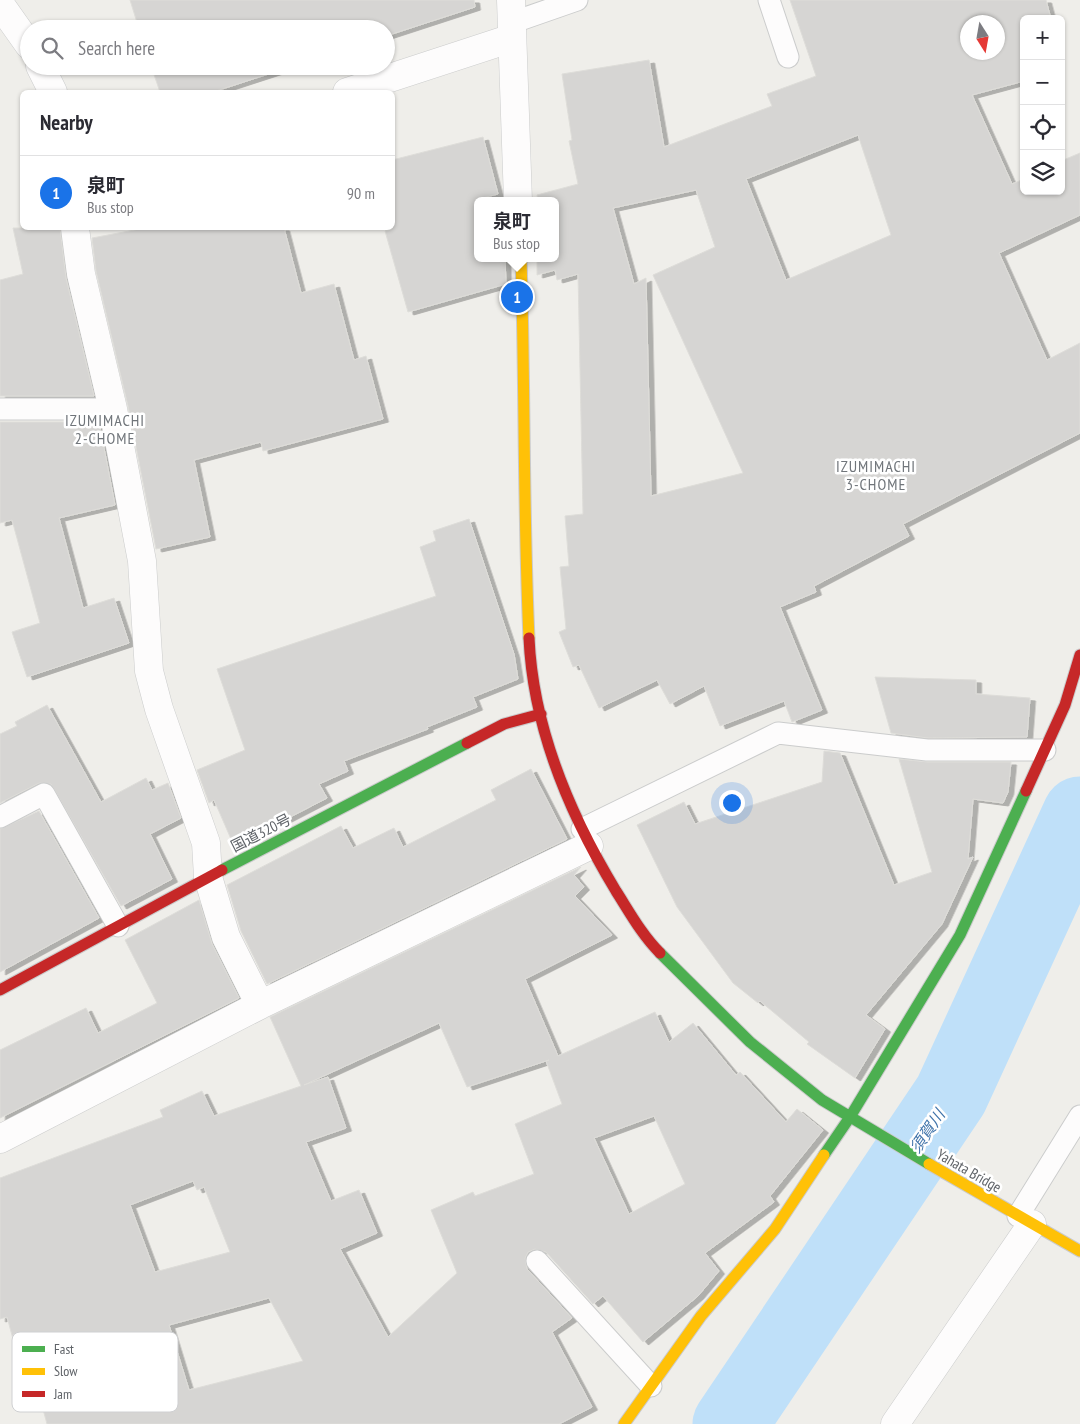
<!DOCTYPE html>
<meta charset="utf-8">
<style>
:root{--surface:#fff;--page:#f2f2f3;--text:#2b2b33;--muted:#7c7c81;--line:#e1e1e2;--accent:#1a73e8}
body{margin:0;font-family:"PT Sans Narrow","Noto Sans JP",sans-serif;background:var(--page);color:var(--text)}
.controls{position:absolute;right:15px;top:15px;display:grid;overflow:hidden;border-radius:8px;box-shadow:0 1px 4px #0004}
.controls button{width:45px;height:45px;display:grid;place-items:center;padding:0;border:0;border-bottom:1px solid var(--line);background:var(--surface);color:var(--text);font:25px sans-serif}
.compass{position:absolute;left:960px;top:15px;width:45px;height:45px;border-radius:50%;background:var(--surface);box-shadow:0 1px 4px #0004;rotate:169deg}
.you{position:absolute;left:731px;top:802px;width:18px;height:18px;margin:-12px;border:4px solid #fff;border-radius:50%;background:#1a73e8;box-shadow:0 0 0 8px #1a73e833}
.badge{display:grid;place-items:center;width:32px;height:32px;border-radius:50%;background:var(--accent);color:#fff;font-size:16px;font-weight:700}
.pin{position:absolute;translate:-50% -50%;border:2px solid #fff;box-shadow:0 1px 5px #0006}
.popup{position:absolute;left:474px;top:197px;width:85px;height:65px;box-sizing:border-box;display:grid;place-content:center;border-radius:8px;background:var(--surface);filter:drop-shadow(0 1px 4px #0005);font-size:16px;white-space:nowrap;color:var(--muted)}
.popup b{font-size:19px;color:var(--text)}
.popup::after{content:'';position:absolute;left:50%;top:100%;margin-left:-10px;border:10px solid transparent;border-top-color:var(--surface)}
.list{margin:0;padding:0;list-style:none}
h2{display:flex;justify-content:space-between;align-items:center;height:65px;margin:0;padding:0 20px;font-size:21px}
h2 small{font-size:16px;font-weight:400;color:var(--muted)}
.list li{display:grid;grid-template-columns:32px 1fr auto;gap:15px;align-items:center;box-sizing:border-box;height:75px;padding:0 20px;border-top:1px solid var(--line)}
.list b{display:block;font-size:19px;white-space:nowrap}
.list p{margin:0;font-size:16px;white-space:nowrap;color:var(--muted)}
.list em{font-size:16px;font-style:normal;color:var(--muted)}
.icon{flex:none;width:28px;height:28px;fill:none;stroke:currentColor;stroke-width:2;stroke-linecap:round;stroke-linejoin:round}
.map{position:relative;flex:none;width:1080px;height:1424px;overflow:hidden}
.search{position:absolute;background:var(--surface);box-shadow:0 1px 4px #0004;left:20px;top:20px;width:375px;height:55px;display:flex;align-items:center;gap:12px;box-sizing:border-box;padding:0 18px;border-radius:28px;color:var(--muted);font-size:19px}
.panel{position:absolute;background:var(--surface);box-shadow:0 1px 4px #0004;left:20px;top:90px;width:375px;height:140px;border-radius:8px}
.map>svg:first-child{display:block}
.lines{fill:none;stroke-linecap:round;stroke-linejoin:round}
.river{stroke:#bfe0f9;stroke-width:75}
.building{fill:#d6d5d3;stroke:#deddd9;fill-rule:evenodd;filter:url(#shadow)}
.lane-casing{stroke:#cbcccc;stroke-width:23}
.street-casing{stroke:#cbcccc;stroke-width:29}
.fast-casing{stroke:#cacacb;stroke-width:13}
.slow-casing{stroke:#cacacb;stroke-width:13}
.jam-casing{stroke:#cacacb;stroke-width:13}
.lane{stroke:#fdfcfc;stroke-width:21}
.street{stroke:#fdfcfc;stroke-width:28}
.fast{stroke:#4caf50;stroke-width:11}
.slow{stroke:#ffc107;stroke-width:11}
.jam{stroke:#c62828;stroke-width:11}
.labels{text-anchor:middle;stroke-width:5;stroke-linejoin:round;paint-order:stroke}
.street-label{font-size:15px;fill:#5f6368;stroke:#fff}
.neighbourhood-label{font-size:16px;letter-spacing:1px;fill:#70757a;stroke:#fff}
.water-label{font-size:16px;font-style:italic;fill:#4174aa;stroke:#fff}
.key{fill:#fff;stroke:#cfd0d2;stroke-width:1}
.key-label{font-size:14px;fill:#5f6368}
</style>
<div class="map">
<svg width="1080" height="1424" viewBox="0 0 1080 1424">
<defs>
<filter id="shadow"><feDropShadow dx="5.5" dy="3" stdDeviation="0" flood-color="#0004"/></filter>
</defs>
<rect width="100%" height="100%" fill="#efeeea"/>
<g class="lines">
<!-- river -->
<path class="river" d="M 730,1424 L 951,1095 L 1080,814"/>
</g>
<!-- building -->
<path class="building" d="M 130,0 L 474,0 L 475,7 L 386,36 L 386,29 L 139,29 Z
M 790,0 L 1046,0 L 1051,19 L 1024,19 L 1024,81 L 972,95 L 1012,184 L 1024,179 L 1024,191 L 1061,191 L 1061,161 L 1080,153 L 1080,215 L 999,253 L 1047,360 L 1080,343 L 1080,433 L 903,524 L 909,536 L 814,586 L 816,592 L 780,607 L 822,710 L 792,722 L 784,701 L 720,726 L 704,686 L 670,704 L 657,680 L 599,708 L 579,665 L 573,667 L 559,632 L 566,629 L 560,567 L 569,566 L 565,516 L 583,514 L 578,274 L 557,280 L 555,270 L 537,275 L 537,258 L 556,258 L 556,201 L 538,201 L 537,195 L 578,184 L 569,141 L 572,140 L 562,74 L 649,60 L 664,147 L 772,106 L 767,94 L 816,76 ZM 968,22 L 998,22 L 998,52 L 968,52 ZM 858,135 L 891,235 L 786,280 L 746,179 ZM 696,190 L 715,247 L 653,275 L 743,473 L 651,496 L 646,278 L 634,284 L 613,208 Z
M 151,66 L 293,66 L 213,92 L 160,92 Z
M 483,137 L 498,194 L 478,199 L 478,258 L 505,258 L 506,284 L 408,312 L 385,231 L 392,229 L 392,160 Z
M 13,228 L 60,228 L 66,278 L 94,396 L 0,396 L 0,280 L 23,274 Z
M 145,228 L 284,228 L 301,293 L 334,284 L 354,360 L 366,356 L 383,419 L 263,451 L 261,442 L 194,460 L 210,537 L 156,549 L 128,406 L 96,271 L 92,238 Z
M 0,422 L 99,422 L 115,505 L 59,518 L 83,608 L 114,598 L 129,643 L 27,677 L 12,632 L 40,623 L 12,520 L 0,523 Z
M 469,519 L 514,654 L 518,679 L 473,697 L 477,707 L 427,727 L 428,729 L 344,761 L 348,771 L 319,784 L 327,798 L 234,846 L 214,800 L 209,803 L 197,770 L 245,750 L 217,669 L 436,596 L 420,547 L 436,541 L 433,531 Z
M 875,677 L 976,680 L 976,694 L 1030,698 L 1027,737 L 928,738 L 891,733 Z
M 47,705 L 101,802 L 146,778 L 152,790 L 168,783 L 181,818 L 150,834 L 172,879 L 121,906 L 51,784 L 39,783 L 0,803 L 0,734 L 17,726 L 15,722 Z
M 824,751 L 840,753 L 894,885 L 932,872 L 899,759 L 927,762 L 1011,762 L 1008,792 L 1003,803 L 973,799 L 968,859 L 973,857 L 942,924 L 866,1015 L 885,1029 L 855,1078 L 807,1044 L 809,1042 L 760,1001 L 758,1003 L 733,983 L 677,907 L 637,825 L 684,802 L 695,824 L 822,782 Z
M 531,769 L 567,839 L 267,984 L 241,931 L 227,885 L 341,826 L 353,848 L 394,828 L 403,847 L 496,800 L 491,790 Z
M 39,811 L 99,918 L 0,972 L 0,829 Z
M 581,867 L 574,875 L 584,887 L 575,896 L 612,935 L 525,979 L 558,1056 L 655,1012 L 669,1042 L 693,1023 L 736,1075 L 740,1072 L 786,1122 L 797,1109 L 823,1130 L 770,1196 L 774,1202 L 705,1253 L 719,1271 L 698,1296 L 643,1342 L 603,1296 L 593,1304 L 546,1252 L 535,1249 L 528,1252 L 525,1258 L 527,1269 L 572,1318 L 552,1332 L 592,1407 L 559,1424 L 47,1424 L 30,1362 L 20,1365 L 7,1317 L 0,1319 L 0,1178 L 163,1117 L 160,1110 L 202,1091 L 214,1116 L 301,1086 L 270,1017 ZM 439,1023 L 467,1087 L 549,1060 L 546,1061 L 562,1104 L 515,1124 L 534,1174 L 475,1196 L 473,1192 L 431,1210 L 457,1273 L 388,1337 L 340,1249 L 377,1233 L 359,1190 L 331,1201 L 306,1142 L 346,1128 L 328,1077 L 304,1085 ZM 654,1116 L 685,1184 L 629,1214 L 594,1138 ZM 193,1181 L 197,1190 L 204,1187 L 230,1252 L 155,1272 L 130,1205 ZM 269,1298 L 303,1361 L 189,1390 L 169,1325 Z
M 199,900 L 212,944 L 239,998 L 0,1118 L 0,1050 L 86,1008 L 98,1033 L 157,1003 L 125,940 Z"/>
<g class="lines">
<defs>
<path id="lane" d="M 769,0 L 788,57
M 511,23 L 577,0
M 0,409 L 113,409
M 0,817 L 44,794 L 118,926
M 582,829 L 778,733 L 927,750 L 1045,750
M 1018,1216 L 1080,1116
M 537,1261 L 651,1386"/>
<path id="street" d="M 511,0 L 518,201
M 0,4 L 29,45
M 40,66 L 53,92
M 347,92 L 512,38
M 75,228 L 81,274 L 113,409 L 142,561 L 149,671 L 159,709 L 206,843 L 208,877 L 226,937 L 260,1005
M 0,1139 L 260,1005 L 589,846
M 895,1424 L 1032,1224"/>
<path id="fast" d="M 222,870 L 467,743
M 660,953 L 750,1042 L 822,1100 L 929,1164
M 824,1155 L 850,1117 L 960,935 L 1026,791"/>
<path id="slow" d="M 521,258 C 525,385 523,511 529,638
M 929,1164 L 1080,1251
M 624,1424 L 701,1316 L 775,1229 L 824,1155"/>
<path id="jam" d="M 529,638 C 533,728 570,815 616,891 C 630,913 642,935 660,953
M 467,743 L 504,724 L 541,714
M 1026,791 L 1065,705 L 1080,655
M 0,990 L 222,870"/>
</defs>
<!-- lane casing -->
<use href="#lane" class="lane-casing"/>
<!-- street casing -->
<use href="#street" class="street-casing"/>
<!-- fast casing -->
<use href="#fast" class="fast-casing"/>
<!-- slow casing -->
<use href="#slow" class="slow-casing"/>
<!-- jam casing -->
<use href="#jam" class="jam-casing"/>
<!-- lane -->
<use href="#lane" class="lane"/>
<!-- street -->
<use href="#street" class="street"/>
<!-- fast -->
<use href="#fast" class="fast"/>
<!-- slow -->
<use href="#slow" class="slow"/>
<!-- jam -->
<use href="#jam" class="jam"/>
</g>
<g class="labels">
<!-- street labels -->
<g class="street-label">
<text transform="translate(261 833) rotate(-27)" y="5">国道320号</text>
<text transform="translate(969 1171) rotate(30)" y="5">Yahata Bridge</text>
</g>
<!-- neighbourhood labels -->
<g class="neighbourhood-label">
<text x="105" y="426">IZUMIMACHI<tspan x="105" dy="18">2-CHOME</tspan></text>
<text x="876" y="472">IZUMIMACHI<tspan x="876" dy="18">3-CHOME</tspan></text>
</g>
<!-- water labels -->
<g class="water-label">
<text transform="translate(927 1131) rotate(-56)" y="6">須賀川</text>
</g>
</g>
<!-- legend -->
<rect x="12" y="1332" width="166" height="80" rx="8" class="key"/>
<rect x="22" y="1346" width="23" height="6" fill="#4caf50"/>
<rect x="22" y="1368" width="23" height="7" fill="#ffc107"/>
<rect x="22" y="1391" width="23" height="6" fill="#c62828"/>
<g class="key-label">
<text x="54" y="1354">Fast</text>
<text x="54" y="1376">Slow</text>
<text x="54" y="1399">Jam</text>
</g>
</svg>
<div class="controls">
<button>+</button>
<button>−</button>
<button><svg class="icon" aria-label="locate" viewBox="0 0 24 24"><circle cx="12" cy="12" r="6"/><path d="M12 2v4M12 18v4M2 12h4M18 12h4"/></svg></button>
<button><svg class="icon" aria-label="layers" viewBox="0 0 24 24"><path d="M12 4l9 5-9 5-9-5zM3 14l9 5 9-5"/></svg></button>
</div>
<svg class="compass" viewBox="-18 -18 36 36"><path d="M0-13l5 13h-10z" fill="#e53935"/><path d="M0 13l5-13h-10z" fill="#7c7c81"/></svg>
<div class="you"></div>
<div class="pin badge" style="left:517px;top:297px">1</div>
<div class="popup"><b>泉町</b>Bus stop</div>
<div class="search"><svg class="icon" aria-label="search" viewBox="0 0 24 24"><circle cx="10" cy="10" r="6"/><path d="M15 15l6 6"/></svg>Search here</div>
<section class="panel">
<h2>Nearby<small></small></h2>
<ul class="list">
<li><span class="badge">1</span><div><b>泉町</b><p>Bus stop</p></div><em>90 m</em></li>
</ul>
</section>
</div>
